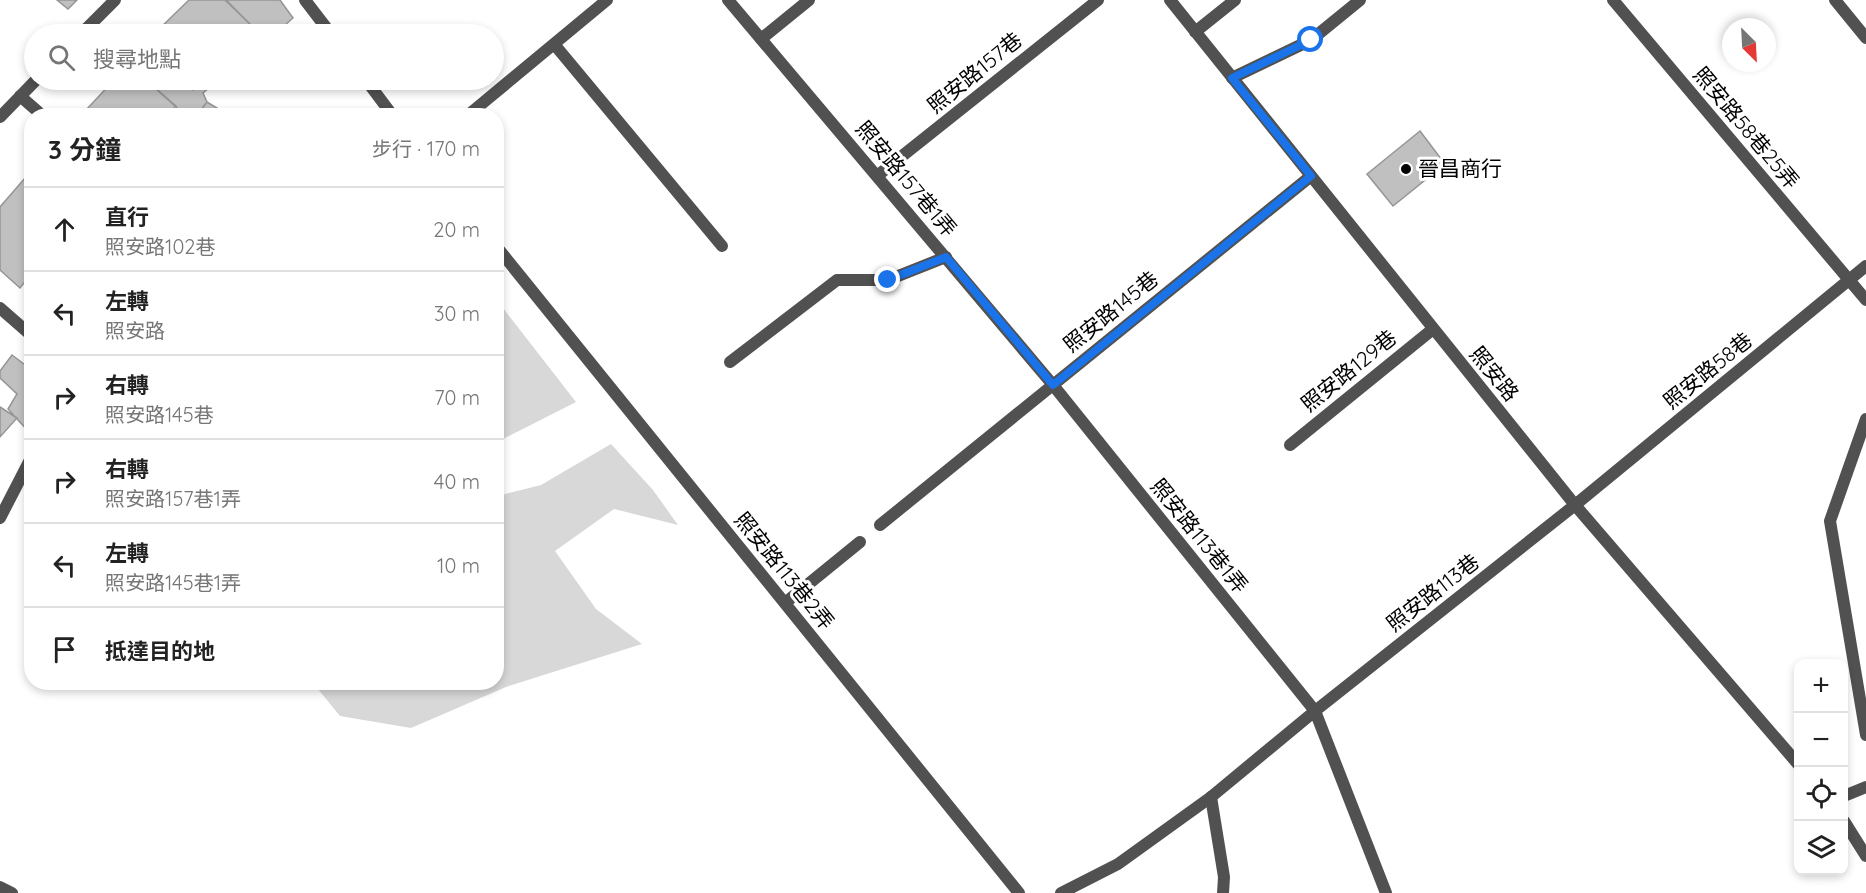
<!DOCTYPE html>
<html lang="zh-TW">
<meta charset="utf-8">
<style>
:root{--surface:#fff;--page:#f2f2f2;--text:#222;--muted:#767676;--line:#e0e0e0}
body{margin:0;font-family:Quicksand,"Noto Sans TC",sans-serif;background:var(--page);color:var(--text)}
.controls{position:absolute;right:18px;bottom:18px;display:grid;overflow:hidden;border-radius:12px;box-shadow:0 3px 9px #0003}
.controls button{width:54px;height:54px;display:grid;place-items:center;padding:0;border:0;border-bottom:2px solid var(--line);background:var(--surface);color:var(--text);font:30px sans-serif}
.compass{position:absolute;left:1722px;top:18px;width:54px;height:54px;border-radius:50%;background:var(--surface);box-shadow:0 3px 9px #0003;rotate:156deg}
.stop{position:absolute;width:18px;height:18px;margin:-14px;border:4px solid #1a73e8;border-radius:50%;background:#fff}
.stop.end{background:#1a73e8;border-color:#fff;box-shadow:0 2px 6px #0008}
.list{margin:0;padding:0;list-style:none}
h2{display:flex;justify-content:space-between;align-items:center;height:78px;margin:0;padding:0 24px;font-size:26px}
h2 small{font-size:20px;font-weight:400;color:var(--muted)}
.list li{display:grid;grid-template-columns:39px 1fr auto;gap:18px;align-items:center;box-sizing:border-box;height:84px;padding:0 24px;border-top:2px solid var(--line)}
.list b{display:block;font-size:22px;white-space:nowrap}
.list p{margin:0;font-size:20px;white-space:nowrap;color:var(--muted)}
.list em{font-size:20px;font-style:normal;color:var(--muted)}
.icon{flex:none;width:33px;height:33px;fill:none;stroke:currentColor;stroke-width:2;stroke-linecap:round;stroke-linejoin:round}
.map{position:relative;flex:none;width:1866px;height:893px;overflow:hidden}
.search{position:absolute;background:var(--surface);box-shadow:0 3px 9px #0003;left:24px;top:24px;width:480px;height:66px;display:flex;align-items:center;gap:15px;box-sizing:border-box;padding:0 21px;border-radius:33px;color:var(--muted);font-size:22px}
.panel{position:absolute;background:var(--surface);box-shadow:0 3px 9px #0003;left:24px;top:108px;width:480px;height:582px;border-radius:24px}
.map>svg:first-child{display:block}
.green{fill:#d8d8d8}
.building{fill:#c0c0c0;stroke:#959595;stroke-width:1.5}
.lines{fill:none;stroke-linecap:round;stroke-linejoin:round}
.lane{stroke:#515151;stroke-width:12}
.street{stroke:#515151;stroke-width:12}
.route{stroke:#1a73e8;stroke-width:8}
.poi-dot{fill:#000;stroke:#fff;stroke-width:2}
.labels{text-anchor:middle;stroke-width:6;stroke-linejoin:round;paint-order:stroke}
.street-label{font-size:21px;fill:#000;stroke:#fff}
.poi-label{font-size:21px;fill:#000;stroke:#fff;text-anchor:start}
</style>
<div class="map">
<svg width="1866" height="893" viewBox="0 0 1866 893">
<rect width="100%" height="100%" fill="#fff"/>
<!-- green -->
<path class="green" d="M 496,299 L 576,402 L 497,442 L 496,442 Z
M 611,444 L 653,490 L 678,525 L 614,509 L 555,551 L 596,609 L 642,644 L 506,687 L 411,728 L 340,716 L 313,683 L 496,682 L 497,496 L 541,485 Z"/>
<!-- building -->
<path class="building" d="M 57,0 L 77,0 L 68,9 Z
M 189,0 L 226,0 L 257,31 L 254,34 L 154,34 Z
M 225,0 L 280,0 L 293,18 L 275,34 L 255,34 L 257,31 Z
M 441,27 L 447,34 L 429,34 Z
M 114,80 L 146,80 L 176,106 L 166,116 L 92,116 L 86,110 Z
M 146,80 L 182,80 L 193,90 L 204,80 L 213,80 L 216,82 L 203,93 L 207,102 L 197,116 L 186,116 Z
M 182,80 L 204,80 L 193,90 Z
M 207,102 L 230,116 L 196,116 Z
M 1420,131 L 1445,164 L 1393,206 L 1367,174 Z
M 32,170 L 32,273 L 20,288 L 0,270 L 0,207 Z
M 12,355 L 32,370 L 32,430 L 29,432 L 8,409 L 17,394 L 0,378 L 0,371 Z
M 0,407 L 17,418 L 0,437 Z"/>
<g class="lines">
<!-- lane -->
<path class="lane" d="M 761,39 L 809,0
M 1232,78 L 1311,40 L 1360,0
M 877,176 L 1098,0
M 730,362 L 837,280 L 888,280 L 946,257
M 1866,419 L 1830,521 L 1866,735
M 785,603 L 860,542
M 1211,797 L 1224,877 L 1223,893"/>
<!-- street -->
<path class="street" d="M 305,0 L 331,34
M 728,0 L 1053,385 L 1315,711 L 1386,893
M 1170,0 L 1575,505 L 1798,764
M 1613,0 L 1866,300
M 1835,0 L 1866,38
M 1195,32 L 1235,0
M 81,34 L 115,0
M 554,44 L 722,246
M 366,80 L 393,116
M 20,96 L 43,116
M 467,116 L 607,0
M 0,117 L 36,80
M 496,246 L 1019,893
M 0,308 L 32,336
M 1290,445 L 1433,329
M 0,518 L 32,456
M 880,525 L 1311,176
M 1844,796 L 1866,787
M 1844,821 L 1866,856
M 0,887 L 12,893
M 1061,893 L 1118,864 L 1211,797 L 1315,711 L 1575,505 L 1866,266"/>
</g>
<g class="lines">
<!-- route -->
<path class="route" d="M 888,280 L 946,257 L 1053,385 L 1311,176 L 1232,78 L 1311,40"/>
</g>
<!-- markers -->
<circle class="poi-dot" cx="1406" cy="169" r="6"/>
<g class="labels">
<!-- street labels -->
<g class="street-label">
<text transform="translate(975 73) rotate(-39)" y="7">照安路157巷</text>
<text transform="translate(1746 128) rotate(50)" y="7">照安路58巷25弄</text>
<text transform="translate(906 179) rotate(50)" y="7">照安路157巷1弄</text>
<text transform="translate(1111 312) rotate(-39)" y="7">照安路145巷</text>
<text transform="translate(1349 371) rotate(-39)" y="7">照安路129巷</text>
<text transform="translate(1708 371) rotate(-39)" y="7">照安路58巷</text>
<text transform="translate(1494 374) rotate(51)" y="7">照安路</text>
<text transform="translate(1199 536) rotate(51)" y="7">照安路113巷1弄</text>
<text transform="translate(784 571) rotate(51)" y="7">照安路113巷2弄</text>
<text transform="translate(1433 593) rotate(-38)" y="7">照安路113巷</text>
</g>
<!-- poi labels -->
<g class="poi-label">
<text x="1418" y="176">晉昌商行</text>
</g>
</g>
</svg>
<div class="controls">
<button>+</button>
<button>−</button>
<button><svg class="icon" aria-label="locate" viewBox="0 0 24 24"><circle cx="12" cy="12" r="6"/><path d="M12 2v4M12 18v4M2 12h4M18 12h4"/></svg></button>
<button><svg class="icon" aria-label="layers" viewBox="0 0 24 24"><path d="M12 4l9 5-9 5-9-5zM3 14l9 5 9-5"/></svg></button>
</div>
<svg class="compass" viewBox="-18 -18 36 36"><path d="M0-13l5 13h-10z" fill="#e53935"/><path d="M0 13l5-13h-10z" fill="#767676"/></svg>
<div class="stop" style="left:1311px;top:40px"></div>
<div class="stop end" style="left:888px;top:280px"></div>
<div class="search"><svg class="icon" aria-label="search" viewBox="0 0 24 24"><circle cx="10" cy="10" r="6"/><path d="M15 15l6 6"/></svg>搜尋地點</div>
<section class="panel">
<h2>3 分鐘<small>步行 · 170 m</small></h2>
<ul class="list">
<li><svg class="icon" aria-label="ahead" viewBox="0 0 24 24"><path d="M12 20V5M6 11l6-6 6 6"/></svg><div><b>直行</b><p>照安路102巷</p></div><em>20 m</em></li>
<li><svg class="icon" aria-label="left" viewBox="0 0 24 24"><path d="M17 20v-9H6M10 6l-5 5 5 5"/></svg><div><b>左轉</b><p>照安路</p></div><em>30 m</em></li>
<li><svg class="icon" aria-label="right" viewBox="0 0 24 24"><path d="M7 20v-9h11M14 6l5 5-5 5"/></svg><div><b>右轉</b><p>照安路145巷</p></div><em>70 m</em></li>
<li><svg class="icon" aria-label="right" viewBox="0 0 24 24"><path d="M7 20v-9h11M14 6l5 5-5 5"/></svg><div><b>右轉</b><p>照安路157巷1弄</p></div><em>40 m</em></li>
<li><svg class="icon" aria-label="left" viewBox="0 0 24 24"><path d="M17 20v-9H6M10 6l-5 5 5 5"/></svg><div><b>左轉</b><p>照安路145巷1弄</p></div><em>10 m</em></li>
<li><svg class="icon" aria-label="arrive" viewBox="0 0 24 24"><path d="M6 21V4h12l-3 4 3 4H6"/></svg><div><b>抵達目的地</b></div></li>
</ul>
</section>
</div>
